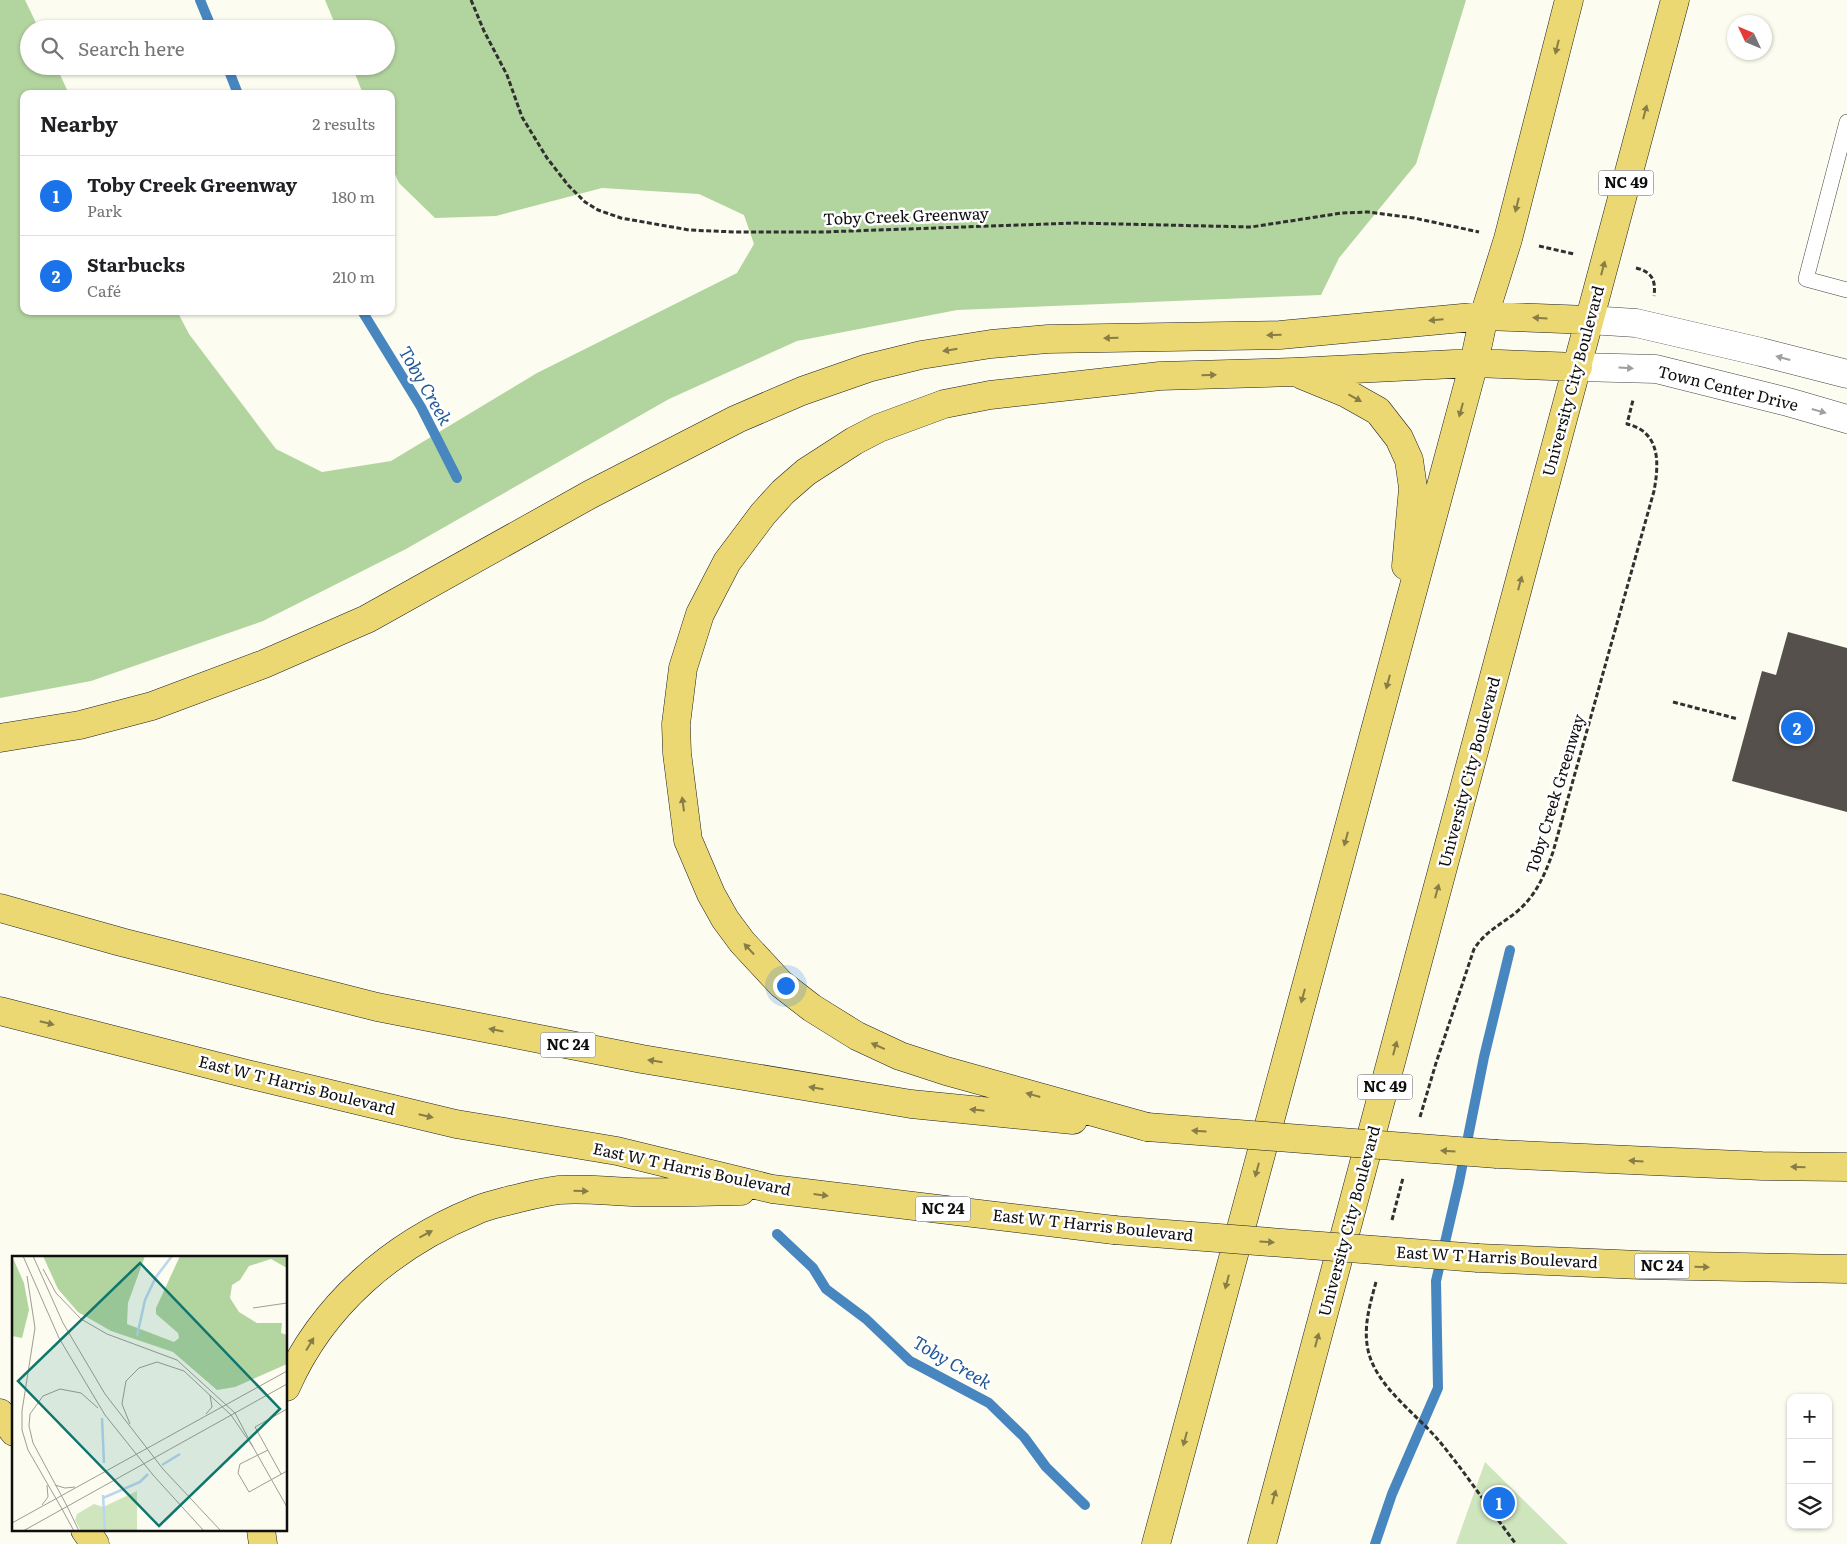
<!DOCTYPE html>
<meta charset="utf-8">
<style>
:root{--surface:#fff;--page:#f6f6f6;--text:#202124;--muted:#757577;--line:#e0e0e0;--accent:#1a73e8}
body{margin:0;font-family:Literata,serif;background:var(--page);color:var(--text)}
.controls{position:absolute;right:15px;bottom:15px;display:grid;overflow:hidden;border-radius:10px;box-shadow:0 1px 4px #0004}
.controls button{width:45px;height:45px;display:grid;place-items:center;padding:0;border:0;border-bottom:1px solid var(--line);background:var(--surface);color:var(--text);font:25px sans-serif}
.compass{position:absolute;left:1727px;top:15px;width:45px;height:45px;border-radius:50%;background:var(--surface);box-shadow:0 1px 4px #0004;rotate:314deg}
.you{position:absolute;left:785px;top:985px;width:18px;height:18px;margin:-12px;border:4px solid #fff;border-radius:50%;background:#1a73e8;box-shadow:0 0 0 8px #1a73e833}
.badge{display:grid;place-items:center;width:32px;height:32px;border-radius:50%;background:var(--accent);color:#fff;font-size:16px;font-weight:700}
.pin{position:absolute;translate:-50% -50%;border:2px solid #fff;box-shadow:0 1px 5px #0006}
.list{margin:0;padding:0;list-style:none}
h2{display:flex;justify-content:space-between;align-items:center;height:65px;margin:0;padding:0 20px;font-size:21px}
h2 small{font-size:16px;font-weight:400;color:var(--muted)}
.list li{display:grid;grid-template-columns:32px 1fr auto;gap:15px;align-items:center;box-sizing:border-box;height:80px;padding:0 20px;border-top:1px solid var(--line)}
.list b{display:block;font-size:19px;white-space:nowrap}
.list p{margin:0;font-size:16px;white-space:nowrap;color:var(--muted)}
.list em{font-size:16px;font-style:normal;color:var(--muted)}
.icon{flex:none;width:28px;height:28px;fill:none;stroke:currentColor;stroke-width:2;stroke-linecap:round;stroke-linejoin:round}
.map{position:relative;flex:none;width:1847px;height:1544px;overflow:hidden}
.search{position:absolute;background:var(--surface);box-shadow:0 1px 4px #0004;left:20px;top:20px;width:375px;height:55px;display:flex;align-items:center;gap:12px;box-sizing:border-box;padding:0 18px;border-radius:28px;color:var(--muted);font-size:19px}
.panel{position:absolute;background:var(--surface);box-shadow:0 1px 4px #0004;left:20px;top:90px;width:375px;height:225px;border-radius:10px}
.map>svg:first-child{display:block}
.green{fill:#cee5bd}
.forest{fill:#b2d49e}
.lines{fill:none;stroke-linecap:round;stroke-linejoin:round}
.stream{stroke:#4886c0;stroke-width:10}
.building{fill:#55504b}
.service-casing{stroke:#414141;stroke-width:16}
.minor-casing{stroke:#414141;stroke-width:29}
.primary-casing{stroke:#1f1f1f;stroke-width:29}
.path{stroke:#303030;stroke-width:3;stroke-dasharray:5 2.5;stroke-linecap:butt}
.service{stroke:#fff;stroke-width:15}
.minor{stroke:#fff;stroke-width:28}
.primary{stroke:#ebd873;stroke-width:28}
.primary-bridge-casing{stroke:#1f1f1f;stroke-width:29;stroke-linecap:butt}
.primary-bridge{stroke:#ebd873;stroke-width:28}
.oneway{fill:#887d46}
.oneway2{fill:#9f9f9f}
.labels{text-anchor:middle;stroke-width:5;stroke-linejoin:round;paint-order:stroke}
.shield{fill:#fff;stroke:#565656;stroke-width:1}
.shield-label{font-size:15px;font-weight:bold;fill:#0e0e0e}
.street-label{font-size:16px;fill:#0e0e0e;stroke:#fff}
.water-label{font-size:18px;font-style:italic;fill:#235993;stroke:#fff}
.inset-river{fill:none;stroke:#bad7f0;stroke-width:2.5}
.inset-road{fill:none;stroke:#9d9d96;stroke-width:1}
.view{fill:#0f766e;fill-opacity:0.15;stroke:#0f766e;stroke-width:2.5}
.inset-edge{fill:none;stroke:#0e0e0e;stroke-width:2.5}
</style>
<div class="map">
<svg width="1847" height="1544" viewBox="0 0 1847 1544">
<rect width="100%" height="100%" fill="#fdfcf0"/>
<!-- green -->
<path class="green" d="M 1485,1462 L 1568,1544 L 1456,1544 Z"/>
<!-- forest -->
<path class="forest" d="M 0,0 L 25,0 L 39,29 L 29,29 L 29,66 L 56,66 L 69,94 L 24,94 L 24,311 L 177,311 L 189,334 L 276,449 L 322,472 L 391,461 L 537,373 L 737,273 L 754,244 L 744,215 L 699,194 L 602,188 L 496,216 L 435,218 L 399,183 L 391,165 L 391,94 L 363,94 L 352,66 L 386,66 L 386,29 L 337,29 L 325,0 L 1466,0 L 1416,164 L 1339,258 L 1321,295 L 957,310 L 797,341 L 669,399 L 406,549 L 263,621 L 91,681 L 0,698 Z"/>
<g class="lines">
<!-- stream -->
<path class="stream" d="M 200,0 L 212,29
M 227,66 L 238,94
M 362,311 L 421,407 L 457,478
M 777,1234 L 813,1268 L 826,1289 L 866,1319 L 910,1361 L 989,1403 L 1024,1437 L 1046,1467 L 1085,1505
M 1375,1544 L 1392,1494 L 1438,1388 L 1436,1281 L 1459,1182 L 1484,1057 L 1510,950"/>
</g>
<!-- building -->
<path class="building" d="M 1788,632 L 1847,648 L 1847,812 L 1732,781 L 1762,671 L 1776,675 Z"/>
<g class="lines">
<defs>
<path id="service" d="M 1847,122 L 1806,279 L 1847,290"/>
<path id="minor" d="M 1589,320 L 1636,323 L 1761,352 L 1847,374
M 1578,367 L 1656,369 L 1788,402 L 1847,419"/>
<path id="primary" d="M 1302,375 L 1346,393 L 1378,411 L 1399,438 L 1409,460 L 1413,488 L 1406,566
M 0,738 L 80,725 L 152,706 L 264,664 L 367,619 L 591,494 L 737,419 L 802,391 L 868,368 L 921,355 L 991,344 L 1048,339 L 1280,335 L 1484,316 L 1589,320
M 0,908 L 121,942 L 377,1007 L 642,1059 L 911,1104 L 1073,1120
M 0,1011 L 247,1074 L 456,1124 L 617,1151 L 772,1189 L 1114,1230
M 1147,1127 L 946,1071 L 900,1056 L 857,1036 L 812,1008 L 781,984 L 742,942 L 725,919 L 711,894 L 688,840 L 677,753 L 676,724 L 683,668 L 700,614 L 727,562 L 763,514 L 783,492 L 806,472 L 854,441 L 879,428 L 944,404 L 990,395 L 1160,376 L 1294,372 L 1474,363 L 1578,367
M 1497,1154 L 1762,1166 L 1847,1167
M 1478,1258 L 1640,1265 L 1847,1269
M 286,1387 C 322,1305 392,1245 475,1211 C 485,1206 497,1204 507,1201 C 524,1197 541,1192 559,1190 C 582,1188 607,1191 631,1192 C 668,1193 704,1192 741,1191
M 0,1413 L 14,1432
M 85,1530 L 95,1544
M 261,1530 L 263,1544
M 1156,1544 L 1474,363 L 1484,316 L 1508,239 L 1569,0
M 1262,1544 L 1675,0"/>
</defs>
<!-- service casing -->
<use href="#service" class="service-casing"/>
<!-- minor casing -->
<use href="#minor" class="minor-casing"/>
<!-- primary casing -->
<use href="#primary" class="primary-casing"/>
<!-- path -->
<path class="path" d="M 471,0 L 484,31 L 507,75 L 522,117 L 547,158 L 568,185 L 585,202 L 598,210 L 621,218 L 689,230 L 735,232 L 823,232 L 1075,223 L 1251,227 L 1342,213 L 1368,212 L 1414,218 L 1479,232
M 1539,246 L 1574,254
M 1636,268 C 1652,272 1656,280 1654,296
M 1673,702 L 1738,719
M 1420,1117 L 1436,1063 L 1474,949 C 1486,930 1503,924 1520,909 C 1537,893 1545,874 1553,852 L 1654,491 C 1659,464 1661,432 1627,424 L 1633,400
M 1392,1220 L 1403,1178
M 1376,1282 C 1370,1304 1363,1327 1368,1350 C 1376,1387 1417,1414 1440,1442 C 1467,1475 1490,1510 1516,1544"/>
<!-- service -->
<use href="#service" class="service"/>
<!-- minor -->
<use href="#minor" class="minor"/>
<!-- primary -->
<use href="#primary" class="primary"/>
<defs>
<path id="primary-bridge" d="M 1147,1127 L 1497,1154
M 1114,1230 L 1478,1258"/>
</defs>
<!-- primary-bridge casing -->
<use href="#primary-bridge" class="primary-bridge-casing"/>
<!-- primary-bridge -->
<use href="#primary-bridge" class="primary-bridge"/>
</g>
<!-- one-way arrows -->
<defs><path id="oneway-solid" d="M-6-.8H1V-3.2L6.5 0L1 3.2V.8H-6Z" transform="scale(1.25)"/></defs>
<g class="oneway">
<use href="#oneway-solid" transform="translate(1557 47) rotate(104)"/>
<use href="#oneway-solid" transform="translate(1645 112) rotate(-75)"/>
<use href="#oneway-solid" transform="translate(1517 205) rotate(104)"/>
<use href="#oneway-solid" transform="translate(1603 268) rotate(-75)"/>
<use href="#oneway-solid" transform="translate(1540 318) rotate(-177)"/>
<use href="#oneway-solid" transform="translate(1436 320) rotate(175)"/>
<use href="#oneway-solid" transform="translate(1274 335) rotate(178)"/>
<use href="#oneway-solid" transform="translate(1111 338) rotate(179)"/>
<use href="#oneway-solid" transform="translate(950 350) rotate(171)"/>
<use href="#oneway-solid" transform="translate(1209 375) rotate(-2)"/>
<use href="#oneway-solid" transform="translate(1355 398) rotate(29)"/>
<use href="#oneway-solid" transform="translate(1461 410) rotate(105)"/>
<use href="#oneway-solid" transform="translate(1520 583) rotate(-75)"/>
<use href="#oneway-solid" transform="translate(1388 682) rotate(105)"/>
<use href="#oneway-solid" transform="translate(683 804) rotate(-98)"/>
<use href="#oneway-solid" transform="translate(1346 839) rotate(105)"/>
<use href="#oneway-solid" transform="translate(1437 891) rotate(-75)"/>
<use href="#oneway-solid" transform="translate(749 949) rotate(-133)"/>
<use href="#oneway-solid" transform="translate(1303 996) rotate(105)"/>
<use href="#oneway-solid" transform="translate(47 1023) rotate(14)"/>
<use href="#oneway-solid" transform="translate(496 1030) rotate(-169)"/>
<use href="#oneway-solid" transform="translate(878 1046) rotate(-156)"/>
<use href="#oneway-solid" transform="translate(1395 1048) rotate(-75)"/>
<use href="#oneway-solid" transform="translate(655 1061) rotate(-171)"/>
<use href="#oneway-solid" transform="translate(816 1088) rotate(-171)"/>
<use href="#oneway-solid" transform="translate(1033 1095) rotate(-164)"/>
<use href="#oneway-solid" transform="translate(977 1110) rotate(-174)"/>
<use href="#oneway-solid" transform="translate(426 1116) rotate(13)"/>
<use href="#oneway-solid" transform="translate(1199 1131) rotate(-176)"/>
<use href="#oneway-solid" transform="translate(1448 1151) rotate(-176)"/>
<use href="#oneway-solid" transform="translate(1636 1161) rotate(-177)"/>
<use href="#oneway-solid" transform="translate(1798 1167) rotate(-179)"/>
<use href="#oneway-solid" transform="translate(1257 1170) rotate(105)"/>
<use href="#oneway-solid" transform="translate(581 1191) rotate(2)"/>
<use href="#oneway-solid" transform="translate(821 1195) rotate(7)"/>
<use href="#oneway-solid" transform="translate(426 1234) rotate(-28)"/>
<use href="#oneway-solid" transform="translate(1267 1242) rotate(4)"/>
<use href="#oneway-solid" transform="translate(1702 1267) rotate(1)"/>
<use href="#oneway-solid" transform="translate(1227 1282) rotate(105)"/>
<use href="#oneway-solid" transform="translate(1317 1340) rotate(-75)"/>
<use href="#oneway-solid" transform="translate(310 1344) rotate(-59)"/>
<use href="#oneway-solid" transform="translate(1185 1439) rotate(105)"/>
<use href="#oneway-solid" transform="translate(1274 1497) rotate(-75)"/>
</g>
<g class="oneway2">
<use href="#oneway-solid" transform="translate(1783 358) rotate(-165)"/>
<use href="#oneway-solid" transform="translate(1626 368) rotate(3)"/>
<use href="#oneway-solid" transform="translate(1819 411) rotate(16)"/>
</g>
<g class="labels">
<!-- shield labels -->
<g class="shield">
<rect x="1598.5" y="170.5" width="55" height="25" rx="4"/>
<rect x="540.5" y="1032.5" width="55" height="25" rx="4"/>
<rect x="1357.5" y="1074.5" width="55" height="25" rx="4"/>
<rect x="915.5" y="1196.5" width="55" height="25" rx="4"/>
<rect x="1634.5" y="1253.5" width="55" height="25" rx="4"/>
</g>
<g class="shield-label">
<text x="1626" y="188">NC 49</text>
<text x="568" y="1050">NC 24</text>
<text x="1385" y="1092">NC 49</text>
<text x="943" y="1214">NC 24</text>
<text x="1662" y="1271">NC 24</text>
</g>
<!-- street labels -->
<g class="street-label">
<text transform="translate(906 216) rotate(-2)" y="6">Toby Creek Greenway</text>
<text transform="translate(1573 381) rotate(-75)" y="6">University City Boulevard</text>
<text transform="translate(1728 388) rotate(14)" y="6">Town Center Drive</text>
<text transform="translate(1469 772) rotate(-75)" y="6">University City Boulevard</text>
<text transform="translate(1555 794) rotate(-73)" y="6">Toby Creek Greenway</text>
<text transform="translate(297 1085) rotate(14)" y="6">East W T Harris Boulevard</text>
<text transform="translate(692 1169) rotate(12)" y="6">East W T Harris Boulevard</text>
<text transform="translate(1349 1221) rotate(-75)" y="6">University City Boulevard</text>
<text transform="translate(1093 1225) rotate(6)" y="6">East W T Harris Boulevard</text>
<text transform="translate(1497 1257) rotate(3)" y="6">East W T Harris Boulevard</text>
</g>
<!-- water labels -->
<g class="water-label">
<text transform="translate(425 386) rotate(60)" y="6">Toby Creek</text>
<text transform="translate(952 1363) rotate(30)" y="6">Toby Creek</text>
</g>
</g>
<!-- overview -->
<g transform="translate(12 1256)">
<rect width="275" height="275" fill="#fdfcf0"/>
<path d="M 125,235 L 125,275 L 69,275 L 63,264 L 65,258 L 82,248 L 91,251 Z" fill="#cee5bd"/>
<path d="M 0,0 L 12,27 L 17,54 L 10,82 L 0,80 ZM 31,0 L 133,0 L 116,47 L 115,68 L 162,86 L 167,82 L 166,77 L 144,58 L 144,52 L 168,0 L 275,0 L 275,12 L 259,3 L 237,10 L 228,24 L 220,29 L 218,42 L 227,56 L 245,67 L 270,67 L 269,77 L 275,79 L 275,108 L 223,131 L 205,134 L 161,96 L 99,75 L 66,56 L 46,33 Z" fill="#b2d49e"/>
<path class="inset-river" d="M 125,80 L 133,44 L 144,21 L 160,0M 90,162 L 92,207M 150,209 L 168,198M 91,239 L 93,275M 91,242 L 128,226 L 136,218"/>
<path class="inset-road" d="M 11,0 L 47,82 L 93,159 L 141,219 L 192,275M 21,0 L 51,67 L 93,138 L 151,213 L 209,275M 31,13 L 44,37 L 69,63 L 95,78 L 165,104 L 223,157M 15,20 L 23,72 L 10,155 L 10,174 L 16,194 L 50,253M 241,52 L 275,47M 194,158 L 200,151 L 198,139M 219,159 L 241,191 L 223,157M 118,168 L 110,148 L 114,125 L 127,112 L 145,106 L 172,115 L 219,159M 241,191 L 275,251M 256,194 L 228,208 L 226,217 L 237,236 L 275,215M 269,218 L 243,171 L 275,153M 43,229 L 53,232 L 63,231M 30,249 L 36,241 L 35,229M 55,250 L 67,275M 55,250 L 21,187 L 17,170 L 18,158 L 31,140 L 48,133 L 69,137 L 86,152M 50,253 L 62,275M 0,267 L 275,115M 11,275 L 275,128"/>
<path class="view" d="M 128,7 L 268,153 L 147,270 L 6,125 Z"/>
<rect width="275" height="275" class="inset-edge"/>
</g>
</svg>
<div class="controls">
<button>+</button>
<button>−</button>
<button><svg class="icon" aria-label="layers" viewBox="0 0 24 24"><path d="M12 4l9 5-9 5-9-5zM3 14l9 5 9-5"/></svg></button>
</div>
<svg class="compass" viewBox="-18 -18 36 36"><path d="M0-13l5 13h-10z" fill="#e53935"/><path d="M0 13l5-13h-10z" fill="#757577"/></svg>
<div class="you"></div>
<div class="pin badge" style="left:1499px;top:1503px">1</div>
<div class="pin badge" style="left:1797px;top:728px">2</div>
<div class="search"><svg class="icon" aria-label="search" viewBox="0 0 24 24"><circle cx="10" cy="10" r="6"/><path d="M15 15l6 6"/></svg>Search here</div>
<section class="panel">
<h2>Nearby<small>2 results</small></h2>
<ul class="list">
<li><span class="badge">1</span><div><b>Toby Creek Greenway</b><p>Park</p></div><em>180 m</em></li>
<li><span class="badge">2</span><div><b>Starbucks</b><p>Café</p></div><em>210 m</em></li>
</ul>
</section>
</div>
